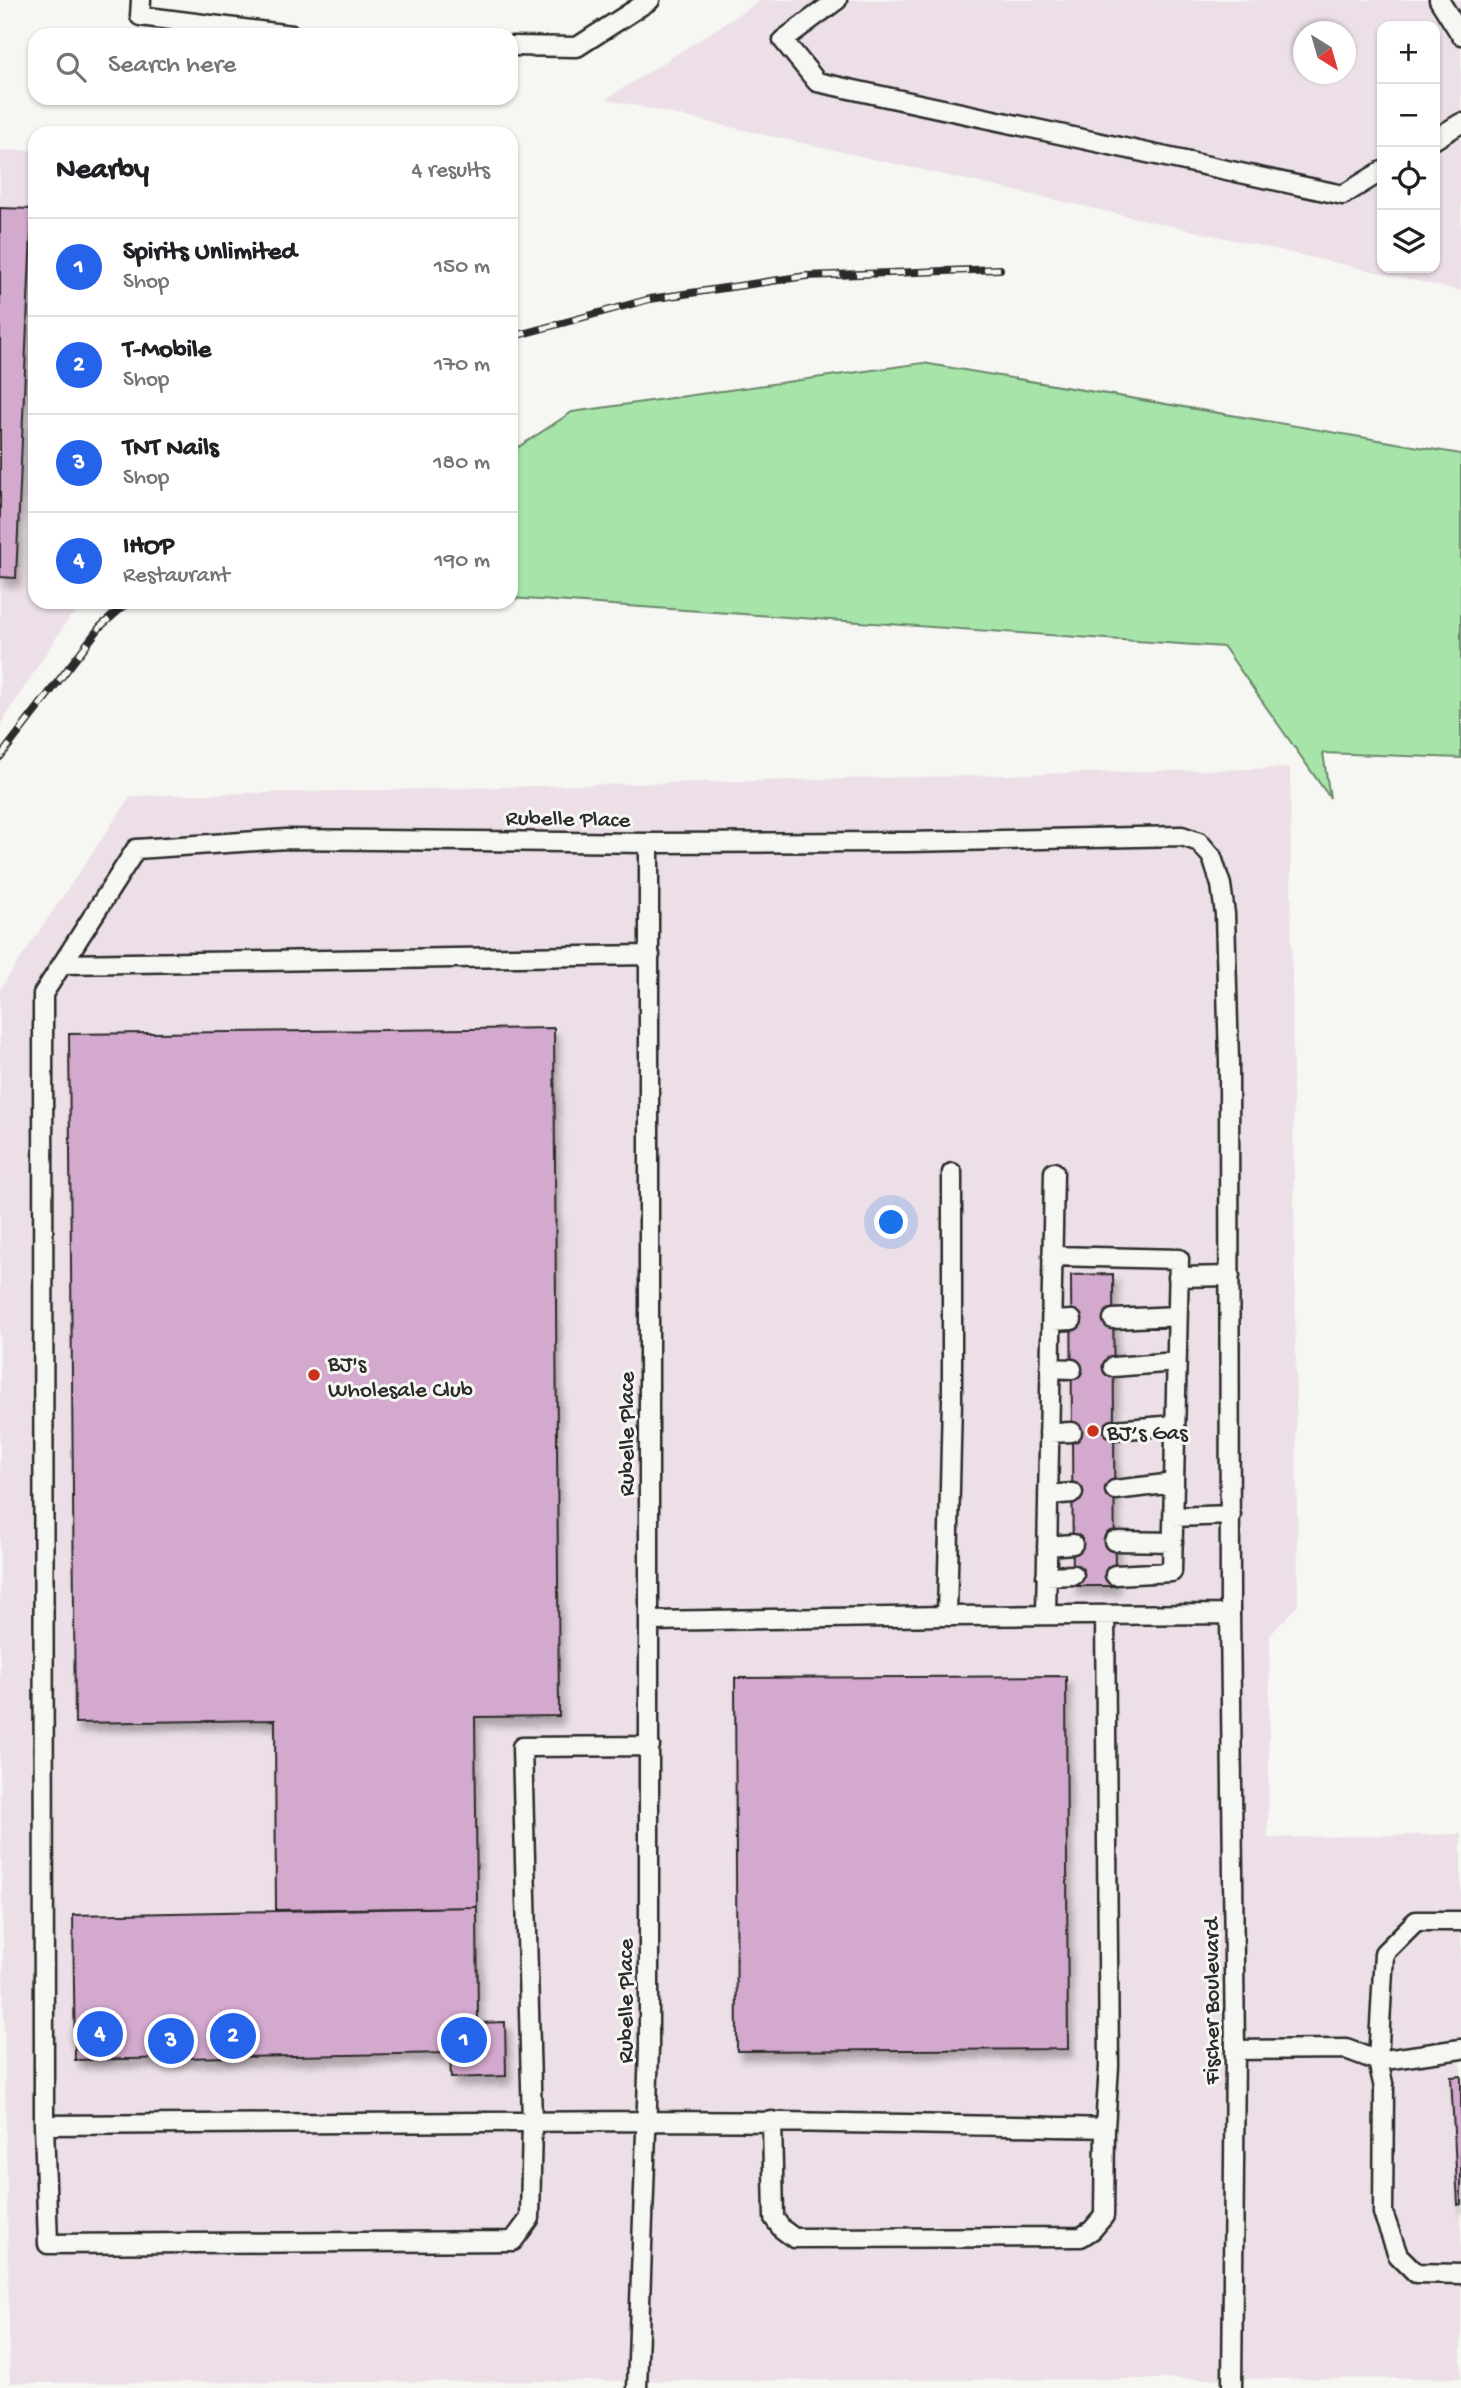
<!DOCTYPE html>
<meta charset="utf-8">
<style>
:root{--surface:#fff;--page:#f2f2f2;--text:#202124;--muted:#757577;--line:#e0e0e0;--accent:#2563eb}
body{margin:0;font-family:"Gochi Hand",sans-serif;background:var(--page);color:var(--text)}
.controls{position:absolute;right:21px;top:21px;display:grid;overflow:hidden;border-radius:14px;box-shadow:0 2px 5px #0004}
.controls button{width:63px;height:63px;display:grid;place-items:center;padding:0;border:0;border-bottom:2px solid var(--line);background:var(--surface);color:var(--text);font:35px sans-serif}
.compass{position:absolute;left:1293px;top:21px;width:63px;height:63px;border-radius:50%;background:var(--surface);box-shadow:0 2px 5px #0004;rotate:143deg}
.you{position:absolute;left:892px;top:1223px;width:24px;height:24px;margin:-18px;border:5px solid #fff;border-radius:50%;background:#1a73e8;box-shadow:0 0 0 10px #1a73e833}
.badge{display:grid;place-items:center;width:46px;height:46px;border-radius:50%;background:var(--accent);color:#fff;font-size:23px;font-weight:700}
.pin{position:absolute;translate:-50% -50%;border:4px solid #fff;box-shadow:0 2px 7px #0006}
.list{margin:0;padding:0;list-style:none}
h2{display:flex;justify-content:space-between;align-items:center;height:91px;margin:0;padding:0 28px;font-size:30px}
h2 small{font-size:23px;font-weight:400;color:var(--muted)}
.list li{display:grid;grid-template-columns:46px 1fr auto;gap:21px;align-items:center;box-sizing:border-box;height:98px;padding:0 28px;border-top:2px solid var(--line)}
.list b{display:block;font-size:26px;white-space:nowrap}
.list p{margin:0;font-size:23px;white-space:nowrap;color:var(--muted)}
.list em{font-size:23px;font-style:normal;color:var(--muted)}
.icon{flex:none;width:38px;height:38px;fill:none;stroke:currentColor;stroke-width:2;stroke-linecap:round;stroke-linejoin:round}
.map{position:relative;flex:none;width:1461px;height:2388px;overflow:hidden}
.search{position:absolute;background:var(--surface);box-shadow:0 2px 5px #0004;left:28px;top:28px;width:490px;height:77px;display:flex;align-items:center;gap:18px;box-sizing:border-box;padding:0 24px;border-radius:21px;color:var(--muted);font-size:26px}
.panel{position:absolute;background:var(--surface);box-shadow:0 2px 5px #0004;left:28px;top:126px;width:490px;height:483px;border-radius:21px}
.map>svg:first-child{display:block}
.built{fill:#ecdfe7;fill-rule:evenodd}
.green{fill:#a7e4aa;stroke:#69886a;stroke-width:2}
.building{fill:#d4a9ce;stroke:#2b2b2b;stroke-width:2;filter:url(#shadow)}
.lines{fill:none;stroke-linecap:round;stroke-linejoin:round}
.lane-casing{stroke:#2b2b2b;stroke-width:23}
.lane{stroke:#f6f6f2;stroke-width:18}
.rail-casing{stroke:#2b2b2b;stroke-width:8}
.rail{stroke:#f6f6f2;stroke-width:5;stroke-dasharray:16;stroke-linecap:butt}
.poi-dot{fill:#c8321e;stroke:#f6f6f2;stroke-width:2.5}
.labels{text-anchor:middle;stroke-width:6;stroke-linejoin:round;paint-order:stroke}
.street-label{font-size:23px;fill:#2b2b2b;stroke:#f6f6f2}
.poi-label{font-size:23px;fill:#2b2b2b;stroke:#f6f6f2;text-anchor:start}
</style>
<div class="map">
<svg width="1461" height="2388" viewBox="0 0 1461 2388">
<defs>
<filter id="shadow"><feDropShadow dx="4.5" dy="8" stdDeviation="3.5" flood-color="#0004"/></filter>
</defs>
<rect width="100%" height="100%" fill="#f6f6f2"/>
<filter id="ink" filterUnits="userSpaceOnUse"><feTurbulence type="fractalNoise" baseFrequency=".0143" numOctaves="2"/><feDisplacementMap in="SourceGraphic" scale="14" xChannelSelector="R" yChannelSelector="G"/><feConvolveMatrix kernelMatrix="1 2 1 2 8 2 1 2 1" color-interpolation-filters="sRGB"/></filter>
<g filter="url(#ink)">
<!-- built -->
<path class="built" d="M 762,0 L 1461,0 L 1461,291 L 606,99 ZM 1382,26 L 1435,26 L 1435,268 L 1382,268 ZM 1304,32 L 1346,32 L 1346,74 L 1304,74 Z
M 28,150 L 35,152 L 35,602 L 90,602 L 69,618 L 0,725 L 0,151 Z
M 1290,768 L 1298,1605 L 1270,1635 L 1268,1838 L 1461,1834 L 1461,2378 L 10,2383 L 0,1764 L 0,989 L 131,796 Z"/>
<!-- green -->
<path class="green" d="M 923,363 L 1461,454 L 1461,758 L 1323,753 L 1330,798 L 1224,647 L 511,598 L 511,452 L 572,412 Z"/>
<!-- building -->
<path class="building" d="M 0,208 L 32,209 L 16,578 L 0,577 Z
M 554,1028 L 559,1716 L 475,1717 L 477,1907 L 276,1910 L 275,1720 L 75,1723 L 69,1034 Z
M 1113,1274 L 1115,1586 L 1073,1586 L 1071,1275 Z
M 1066,1676 L 1068,2049 L 737,2051 L 735,1678 Z
M 477,1907 L 478,2023 L 505,2022 L 506,2076 L 451,2078 L 450,2053 L 75,2060 L 73,1915 Z
M 1461,2076 L 1461,2204 L 1458,2205 L 1451,2077 Z"/>
<g class="lines">
<defs>
<path id="lane" d="M 141,0 L 140,16 L 292,35
M 837,0 L 783,40 L 817,82 L 1343,195 L 1382,171
M 1439,0 L 1461,35
M 511,46 L 577,47 L 650,0
M 1435,139 L 1461,123
M 649,843 L 908,842 L 1182,836 L 1199,842 L 1212,857 L 1221,885 L 1225,914 L 1229,1061 L 1230,1614 L 1235,2050 L 1232,2388
M 62,964 L 650,955
M 1052,1256 L 1179,1259 L 1172,1572 L 1115,1575
M 1178,1277 L 1230,1276
M 1113,1319 L 1177,1316
M 1052,1321 L 1072,1320
M 1113,1367 L 1176,1362
M 1050,1368 L 1072,1369
M 1114,1430 L 1175,1425
M 1049,1433 L 1072,1432
M 1115,1490 L 1174,1483
M 1048,1495 L 1073,1493
M 1173,1517 L 1231,1515
M 1114,1541 L 1173,1542
M 1047,1546 L 1073,1544
M 1046,1576 L 1074,1575
M 1046,1615 L 1054,1172
M 947,1616 L 952,1400 L 952,1173
M 1105,1616 L 1109,2066 L 1105,2128
M 650,1621 L 947,1616 L 1230,1614
M 1461,1921 L 1416,1921 L 1384,1953 L 1378,2061 L 1461,2049
M 1235,2050 L 1346,2049 L 1378,2061 L 1384,2088 L 1383,2213 L 1398,2255 L 1416,2273 L 1461,2274
M 44,2125 L 48,2244 L 513,2241 L 530,2218 L 532,2122 L 522,1747 L 650,1746
M 637,2388 L 649,2048 L 649,843 L 286,839 L 136,849 L 43,994 L 44,2125 L 647,2121 C 800,2121 952,2125 1105,2128 L 1104,2216 L 1092,2230 L 1081,2237 L 794,2238 L 782,2229 L 774,2218 L 772,2121"/>
</defs>
<!-- lane casing -->
<use href="#lane" class="lane-casing"/>
<!-- lane -->
<use href="#lane" class="lane"/>
<defs>
<path id="rail" d="M 511,337 L 650,299 L 806,276 L 1000,269
M 0,757 L 100,627 L 128,602"/>
</defs>
<!-- rail casing -->
<use href="#rail" class="rail-casing"/>
<!-- rail -->
<use href="#rail" class="rail"/>
</g>
</g>
<!-- markers -->
<g class="poi-dot">
<circle cx="314" cy="1375" r="7"/>
<circle cx="1093" cy="1431" r="7"/>
</g>
<g class="labels">
<!-- street labels -->
<g class="street-label">
<text transform="translate(568 817) rotate(1)" y="8">Rubelle Place</text>
<text transform="translate(625 1434) rotate(-90)" y="8">Rubelle Place</text>
<text transform="translate(624 2001) rotate(-90)" y="8">Rubelle Place</text>
<text transform="translate(1210 2001) rotate(-90)" y="8">Fischer Boulevard</text>
</g>
<!-- poi labels -->
<g class="poi-label">
<text x="328" y="1370">BJ's<tspan x="328" dy="26">Wholesale Club</tspan></text>
<text x="1107" y="1439">BJ’s Gas</text>
</g>
</g>
</svg>
<div class="controls">
<button>+</button>
<button>−</button>
<button><svg class="icon" aria-label="locate" viewBox="0 0 24 24"><circle cx="12" cy="12" r="6"/><path d="M12 2v4M12 18v4M2 12h4M18 12h4"/></svg></button>
<button><svg class="icon" aria-label="layers" viewBox="0 0 24 24"><path d="M12 4l9 5-9 5-9-5zM3 14l9 5 9-5"/></svg></button>
</div>
<svg class="compass" viewBox="-18 -18 36 36"><path d="M0-13l5 13h-10z" fill="#e53935"/><path d="M0 13l5-13h-10z" fill="#757577"/></svg>
<div class="you"></div>
<div class="pin badge" style="left:464px;top:2040px">1</div>
<div class="pin badge" style="left:233px;top:2036px">2</div>
<div class="pin badge" style="left:171px;top:2041px">3</div>
<div class="pin badge" style="left:100px;top:2034px">4</div>
<div class="search"><svg class="icon" aria-label="search" viewBox="0 0 24 24"><circle cx="10" cy="10" r="6"/><path d="M15 15l6 6"/></svg>Search here</div>
<section class="panel">
<h2>Nearby<small>4 results</small></h2>
<ul class="list">
<li><span class="badge">1</span><div><b>Spirits Unlimited</b><p>Shop</p></div><em>150 m</em></li>
<li><span class="badge">2</span><div><b>T-Mobile</b><p>Shop</p></div><em>170 m</em></li>
<li><span class="badge">3</span><div><b>TNT Nails</b><p>Shop</p></div><em>180 m</em></li>
<li><span class="badge">4</span><div><b>IHOP</b><p>Restaurant</p></div><em>190 m</em></li>
</ul>
</section>
</div>
